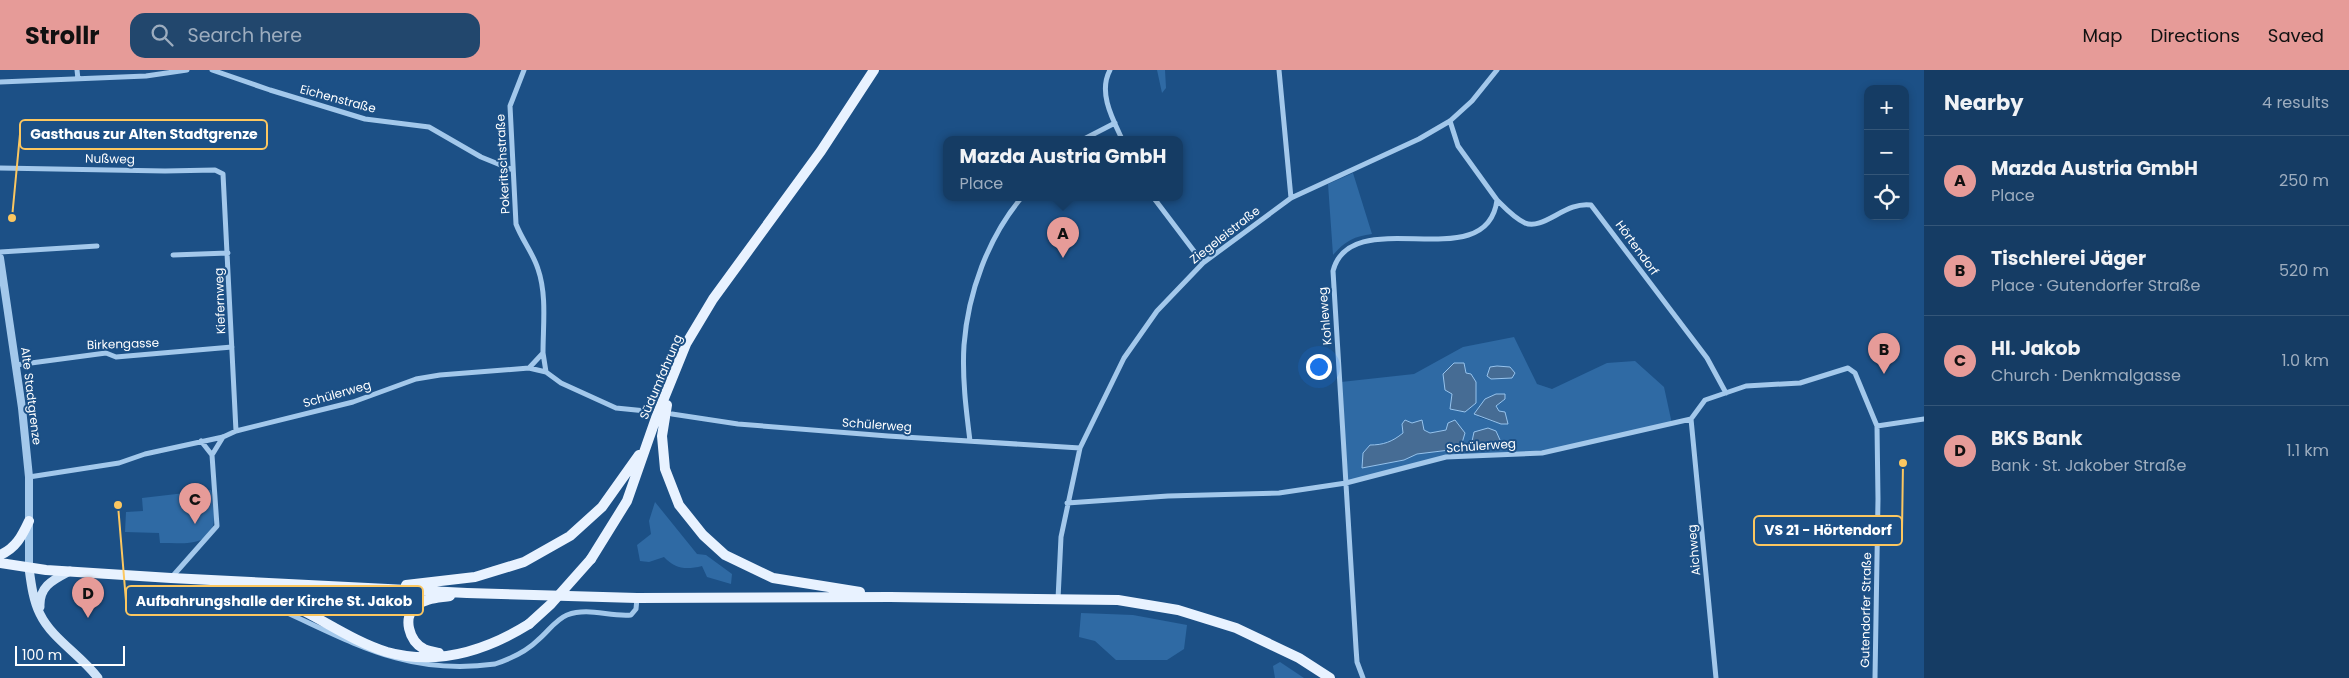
<!DOCTYPE html>
<meta charset="utf-8">
<style>
:root{--surface:#153c64;--page:#22476d;--text:#f1f3f6;--muted:#9dadbf;--line:#345678;--accent:#e69b98}
body{margin:0;font-family:Poppins,sans-serif;background:var(--page);color:var(--text)}
.controls{position:absolute;right:15px;top:15px;display:grid;overflow:hidden;border-radius:10px;box-shadow:0 2px 8px #0003}
.controls button{width:45px;height:45px;display:grid;place-items:center;padding:0;border:0;border-bottom:1px solid var(--line);background:var(--surface);color:var(--text);font:25px sans-serif}
.scale{position:absolute;left:15px;bottom:12px;width:110px;box-sizing:border-box;padding-left:5px;border:2px solid #fff;border-top:0;font-size:14px;line-height:18px;white-space:nowrap;color:#fff;-webkit-text-stroke:4px #1c5086;paint-order:stroke}
.you{position:absolute;left:1318px;top:296px;width:18px;height:18px;margin:-12px;border:4px solid #fff;border-radius:50%;background:#1a73e8;box-shadow:0 0 0 8px #1a73e833}
.badge{display:grid;place-items:center;width:32px;height:32px;border-radius:50%;background:var(--accent);color:#111;font-size:16px;font-weight:700}
.pin{position:absolute;translate:-50% -41px;filter:drop-shadow(0 1px 2px #0008)}
.pin::after{content:'';position:absolute;top:26px;width:18px;height:15px;background:inherit;clip-path:polygon(0 0,100% 0,50% 100%)}
.popup{position:absolute;left:943px;top:66px;width:240px;height:65px;box-sizing:border-box;display:grid;place-content:center;border-radius:10px;background:var(--surface);filter:drop-shadow(0 1px 4px #0005);font-size:16px;white-space:nowrap;color:var(--muted)}
.popup b{font-size:19px;color:var(--text)}
.popup::after{content:'';position:absolute;left:50%;top:100%;margin-left:-10px;border:10px solid transparent;border-top-color:var(--surface)}
.list{margin:0;padding:0;list-style:none}
h2{display:flex;justify-content:space-between;align-items:center;height:65px;margin:0;padding:0 20px;font-size:21px}
h2 small{font-size:16px;font-weight:400;color:var(--muted)}
.list li{display:grid;grid-template-columns:32px 1fr auto;gap:15px;align-items:center;box-sizing:border-box;height:90px;padding:0 20px;border-top:1px solid var(--line)}
.list b{display:block;font-size:19px;white-space:nowrap}
.list p{margin:0;font-size:16px;white-space:nowrap;color:var(--muted)}
.list em{font-size:16px;font-style:normal;color:var(--muted)}
.icon{flex:none;width:28px;height:28px;fill:none;stroke:currentColor;stroke-width:2;stroke-linecap:round;stroke-linejoin:round}
.map{position:relative;flex:none;width:1924px;height:608px;overflow:hidden}
header{display:flex;align-items:center;gap:30px;box-sizing:border-box;height:70px;padding:0 25px;background:var(--accent);color:#111}
header strong{font-size:24px}
nav{display:flex;gap:28px;margin-inline-start:auto;font-size:18px}
.search{width:350px;height:45px;background:var(--page);display:flex;align-items:center;gap:12px;box-sizing:border-box;padding:0 18px;border-radius:15px;color:var(--muted);font-size:19px}
main{display:flex}
aside{flex:1;background:var(--surface)}
.map>svg:first-child{display:block}
.green{fill:#2f6aa4;fill-rule:evenodd}
.water{fill:#466c94;stroke:#96c3ed}
.lines{fill:none;stroke-linecap:round;stroke-linejoin:round}
.minor{stroke:#a3c8eb;stroke-width:5}
.tertiary{stroke:#a3c8eb;stroke-width:8}
.secondary{stroke:#cfe3f8;stroke-width:9}
.primary{stroke:#e8f2ff;stroke-width:10}
.primary-bridge{stroke:#e8f2ff;stroke-width:10}
.labels{text-anchor:middle;stroke-width:4;stroke-linejoin:round;paint-order:stroke}
.street-label{font-size:12px;fill:#fff;stroke:#1c5086}
.leader{fill:none;stroke:#fcc760;stroke-width:2}
.callout-dot{fill:#fcc760;stroke:#1c5086;stroke-width:2}
.callout{fill:#1c5086;stroke:#fcc760;stroke-width:2}
.callout-label{font-size:14px;text-anchor:middle;font-weight:bold;fill:#fff}
</style>
<header>
<strong>Strollr</strong>
<div class="search"><svg class="icon" aria-label="search" viewBox="0 0 24 24"><circle cx="10" cy="10" r="6"/><path d="M15 15l6 6"/></svg>Search here</div>
<nav><a>Map</a><a>Directions</a><a>Saved</a></nav>
</header>
<main>
<div class="map">
<svg width="1924" height="608" viewBox="0 0 1924 608">
<rect width="100%" height="100%" fill="#1c5086"/>
<!-- green -->
<path class="green" d="M 1157,0 L 1165,0 L 1166,18 L 1162,23 Z
M 1353,103 L 1372,164 C 1355,166 1345,171 1333,185 L 1328,114 Z
M 1514,267 L 1537,314 L 1552,319 L 1607,293 L 1635,291 L 1664,317 L 1672,354 L 1542,383 L 1446,387 L 1346,413 L 1341,312 L 1414,304 L 1463,277 ZM 1450,299 L 1465,342 L 1452,324 L 1443,305 ZM 1505,329 L 1496,336 L 1501,354 L 1478,347 ZM 1412,353 L 1430,363 L 1460,357 L 1465,363 L 1458,379 L 1417,384 L 1404,390 L 1362,398 L 1363,383 L 1370,375 C 1383,375 1392,372 1403,363 L 1402,354 Z
M 211,420 C 214,426 213,436 214,443 C 216,478 185,473 160,473 L 159,463 L 125,462 L 126,442 L 143,441 L 142,428 Z
M 655,432 L 697,484 L 706,485 L 732,504 L 731,514 L 707,507 L 702,496 C 686,500 675,499 664,487 L 649,492 L 640,491 L 637,475 L 651,464 L 649,451 Z
M 1081,543 L 1133,545 L 1187,555 L 1184,579 L 1167,590 L 1116,590 L 1095,571 L 1079,567 Z
M 1280,592 L 1304,608 L 1275,608 L 1273,596 Z"/>
<!-- water -->
<path class="water" d="M 1454,293 L 1464,293 L 1466,303 L 1471,304 L 1476,312 L 1476,333 L 1465,342 L 1450,339 L 1452,324 L 1445,320 L 1443,304 Z
M 1497,296 L 1510,297 L 1515,303 L 1512,308 L 1491,309 L 1487,306 L 1490,297 Z
M 1496,324 L 1505,324 L 1505,329 L 1496,336 L 1499,341 L 1505,342 L 1508,354 L 1501,354 L 1474,344 L 1485,329 Z
M 1405,350 L 1412,353 L 1422,350 L 1424,360 L 1430,363 L 1446,360 L 1448,353 L 1455,350 L 1465,363 L 1462,373 L 1458,379 L 1417,384 L 1404,390 L 1362,398 L 1363,383 L 1370,375 C 1383,375 1392,372 1403,363 L 1402,354 Z
M 1488,358 L 1496,361 L 1500,370 L 1497,376 L 1471,376 L 1474,362 Z"/>
<g class="lines">
<!-- minor -->
<path class="minor" d="M 77,0 L 78,9
M 212,0 L 270,20 L 365,49 L 429,57 L 481,87 L 513,100
M 524,0 L 510,36 L 516,154 C 522,170 533,183 538,199 C 547,225 543,256 543,283 L 529,298
M 1110,0 C 1098,22 1112,48 1122,69
M 1279,0 L 1291,128
M 0,12 L 146,6 L 187,0
M 1084,69 L 1115,53
M 0,98 L 165,101 L 215,100 L 223,104 L 236,361
M 1153,127 L 1203,193
M 1497,130 C 1505,138 1514,148 1525,153 C 1543,161 1566,131 1591,135 L 1707,288 L 1726,323
M 0,182 L 97,176
M 173,185 L 228,183
M 543,283 L 546,302
M 16,295 L 106,283 L 116,287 L 232,277
M 672,344 L 738,354 L 888,366 L 1080,378
M 1691,349 L 1716,608
M 1877,356 L 1924,349
M 201,371 L 212,385
M 970,371 C 966,339 962,307 964,275 C 968,223 988,167 1022,127
M 29,407 L 119,393 L 145,384 L 223,367 L 236,361 L 353,332 L 416,309 L 440,305 L 529,298 L 546,302 L 561,313 L 616,338 L 646,341
M 1067,433 L 1168,426 L 1279,423 L 1346,413 L 1446,387 L 1542,383 L 1691,349 L 1705,330 L 1746,316 L 1800,313 L 1848,298 L 1855,303 L 1877,356 L 1878,429 L 1875,608
M 171,508 L 217,456 L 212,385 L 223,367
M 247,518 L 250,527 C 337,561 394,608 495,594 C 510,589 527,581 538,570 C 548,562 555,550 567,545 C 589,537 609,547 631,545 L 636,539 L 637,528
M 1058,529 L 1061,467 L 1080,378 L 1124,288 L 1157,241 L 1203,193 L 1291,128 L 1419,69 L 1450,51 L 1472,31 L 1497,0
M 1363,608 L 1357,592 L 1356,578 L 1333,201 C 1351,131 1487,209 1497,130 L 1458,76 L 1450,51"/>
<!-- tertiary -->
<path class="tertiary" d="M 0,188 L 22,338 L 29,407 L 29,498"/>
<!-- secondary -->
<path class="secondary" d="M 29,498 C 31,513 33,530 40,544 C 52,569 81,585 98,608
M 40,537 C 39,516 53,510 70,501"/>
<!-- primary -->
<path class="primary" d="M 667,335 L 662,366 L 665,399 L 679,435 L 703,465 L 725,485 L 773,508 L 860,522
M 0,485 C 16,478 22,466 29,451
M 591,489 L 627,431 L 656,348 L 686,274 L 713,229 L 821,81 L 874,0
M 0,493 L 46,500 L 171,508 L 467,523 L 637,528 L 890,527 L 1118,530 L 1178,540 L 1236,558 L 1299,588 L 1330,608
M 406,515 L 475,507 L 524,492 L 570,466 L 602,437 L 639,385
M 241,516 C 257,521 273,526 288,533 C 321,548 352,571 387,582 C 437,596 487,580 529,554
M 439,583 C 434,582 428,581 424,579 C 409,571 402,547 416,536 C 425,528 439,528 450,526"/>
<!-- primary-bridge -->
<path class="primary-bridge" d="M 529,554 L 551,534 L 591,489"/>
</g>
<g class="labels">
<!-- street labels -->
<g class="street-label">
<text transform="translate(338 29) rotate(15)" y="4">Eichenstraße</text>
<text transform="translate(110 89) rotate(1)" y="4">Nußweg</text>
<text transform="translate(503 94) rotate(-93)" y="4">Pokeritschstraße</text>
<text transform="translate(1225 165) rotate(-38)" y="4">Ziegeleistraße</text>
<text transform="translate(1637 178) rotate(54)" y="4">Hörtendorf</text>
<text transform="translate(220 231) rotate(-92)" y="4">Kiefernweg</text>
<text transform="translate(1325 246) rotate(-95)" y="4">Kohleweg</text>
<text transform="translate(123 274) rotate(-2)" y="4">Birkengasse</text>
<text transform="translate(661 307) rotate(-67)" y="4">Südumfahrung</text>
<text transform="translate(337 324) rotate(-16)" y="4">Schülerweg</text>
<text transform="translate(31 326) rotate(83)" y="4">Alte Stadtgrenze</text>
<text transform="translate(877 355) rotate(4)" y="4">Schülerweg</text>
<text transform="translate(1481 376) rotate(-4)" y="4">Schülerweg</text>
<text transform="translate(1694 480) rotate(-95)" y="4">Aichweg</text>
<text transform="translate(1866 540) rotate(-89)" y="4">Gutendorfer Straße</text>
</g>
</g>
<!-- callouts -->
<path class="leader" d="M12 148L20 64M1903 393L1902 460M118 435L126 531"/>
<g class="callout-dot">
<circle cx="12" cy="148" r="5"/>
<circle cx="1903" cy="393" r="5"/>
<circle cx="118" cy="435" r="5"/>
</g>
<g class="callout">
<rect x="20" y="50" width="247" height="29" rx="5"/>
<rect x="1754" y="446" width="148" height="29" rx="5"/>
<rect x="126" y="516" width="297" height="29" rx="5"/>
</g>
<g class="callout-label">
<text x="144" y="69">Gasthaus zur Alten Stadtgrenze</text>
<text x="1828" y="465">VS 21 - Hörtendorf</text>
<text x="274" y="536">Aufbahrungshalle der Kirche St. Jakob</text>
</g>
</svg>
<div class="controls">
<button>+</button>
<button>−</button>
<button><svg class="icon" aria-label="locate" viewBox="0 0 24 24"><circle cx="12" cy="12" r="6"/><path d="M12 2v4M12 18v4M2 12h4M18 12h4"/></svg></button>
</div>
<div class="scale">100 m</div>
<div class="you"></div>
<div class="pin badge" style="left:1063px;top:188px">A</div>
<div class="popup"><b>Mazda Austria GmbH</b>Place</div>
<div class="pin badge" style="left:1884px;top:304px">B</div>
<div class="pin badge" style="left:195px;top:454px">C</div>
<div class="pin badge" style="left:88px;top:548px">D</div>
</div>
<aside>
<h2>Nearby<small>4 results</small></h2>
<ul class="list">
<li><span class="badge">A</span><div><b>Mazda Austria GmbH</b><p>Place</p></div><em>250 m</em></li>
<li><span class="badge">B</span><div><b>Tischlerei Jäger</b><p>Place · Gutendorfer Straße</p></div><em>520 m</em></li>
<li><span class="badge">C</span><div><b>Hl. Jakob</b><p>Church · Denkmalgasse</p></div><em>1.0 km</em></li>
<li><span class="badge">D</span><div><b>BKS Bank</b><p>Bank · St. Jakober Straße</p></div><em>1.1 km</em></li>
</ul>
</aside>
</main>
